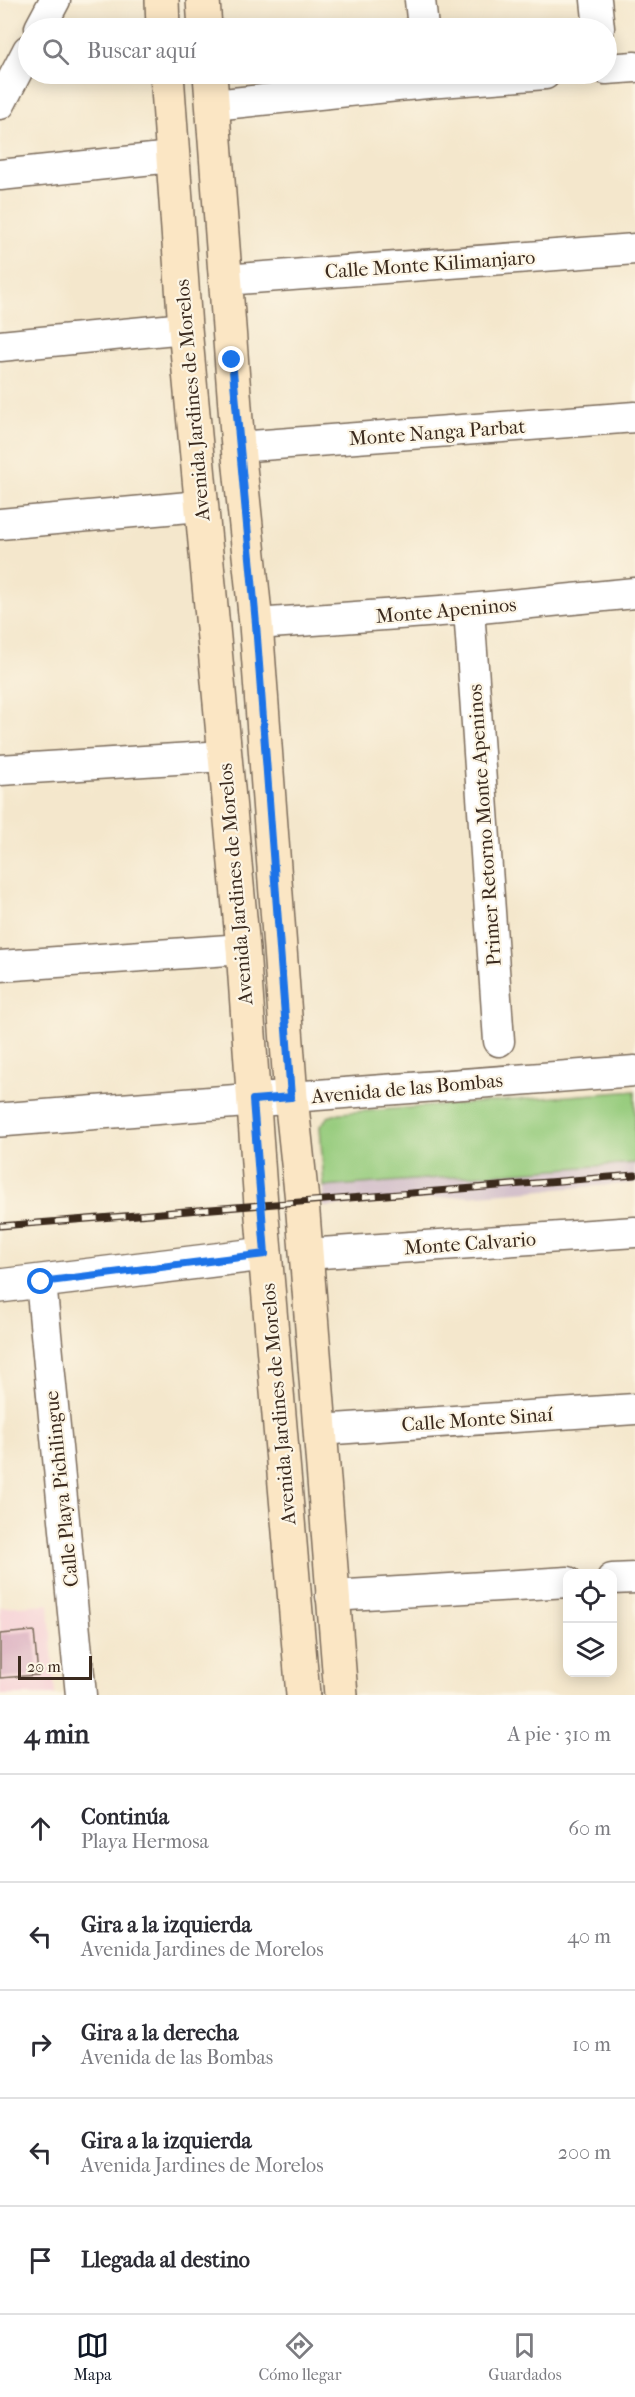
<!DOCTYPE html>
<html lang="es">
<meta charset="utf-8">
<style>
:root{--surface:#fff;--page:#f2f2f3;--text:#2b2b33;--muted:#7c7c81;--line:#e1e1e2;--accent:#111827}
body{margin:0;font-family:"IM FELL French Canon",serif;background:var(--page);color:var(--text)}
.controls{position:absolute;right:18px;bottom:18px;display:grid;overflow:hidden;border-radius:12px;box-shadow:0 3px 15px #0003}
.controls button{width:54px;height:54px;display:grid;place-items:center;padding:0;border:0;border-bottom:2px solid var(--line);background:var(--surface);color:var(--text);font:30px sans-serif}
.scale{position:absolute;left:18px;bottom:15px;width:74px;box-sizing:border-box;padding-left:6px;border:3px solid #3b2a1e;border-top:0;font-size:16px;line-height:21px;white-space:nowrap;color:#3b2a1e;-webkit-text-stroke:4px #fcf5e5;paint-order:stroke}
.stop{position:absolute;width:18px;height:18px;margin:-14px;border:4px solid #1a73e8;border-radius:50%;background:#fff}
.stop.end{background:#1a73e8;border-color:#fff;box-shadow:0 2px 6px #0008}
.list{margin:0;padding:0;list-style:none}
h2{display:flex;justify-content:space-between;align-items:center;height:78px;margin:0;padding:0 24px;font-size:26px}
h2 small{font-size:20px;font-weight:400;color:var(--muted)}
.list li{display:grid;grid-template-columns:39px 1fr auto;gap:18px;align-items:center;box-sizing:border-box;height:108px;padding:0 24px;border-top:2px solid var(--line)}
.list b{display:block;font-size:22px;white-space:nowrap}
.list p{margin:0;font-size:20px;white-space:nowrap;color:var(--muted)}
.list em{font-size:20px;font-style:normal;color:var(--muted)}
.icon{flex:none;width:33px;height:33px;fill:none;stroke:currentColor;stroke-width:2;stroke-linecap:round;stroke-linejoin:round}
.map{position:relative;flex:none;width:635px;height:1695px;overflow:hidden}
.search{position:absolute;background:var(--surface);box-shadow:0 3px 15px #0003;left:18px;right:18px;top:18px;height:66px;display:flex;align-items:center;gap:15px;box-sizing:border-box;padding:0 21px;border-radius:33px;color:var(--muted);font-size:22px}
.sheet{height:618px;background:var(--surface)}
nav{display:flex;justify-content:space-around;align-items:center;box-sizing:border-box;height:84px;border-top:2px solid var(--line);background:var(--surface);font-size:16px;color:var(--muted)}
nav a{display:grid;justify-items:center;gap:3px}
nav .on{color:var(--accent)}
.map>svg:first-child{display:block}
.built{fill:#f6cfd6}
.industrial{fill:#d1bdc9}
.green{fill:#97cc7e;stroke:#697b4e;stroke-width:1.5}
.building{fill:#d7a6bc}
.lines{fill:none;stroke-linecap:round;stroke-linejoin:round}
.minor-casing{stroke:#7c6c5b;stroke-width:33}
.tertiary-casing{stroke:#7c6c5b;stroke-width:36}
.secondary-casing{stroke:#7c6c5b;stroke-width:36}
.minor{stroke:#fff;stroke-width:30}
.tertiary{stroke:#fff;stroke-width:33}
.secondary{stroke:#fbe6c4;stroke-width:33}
.rail-casing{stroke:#3b2a1e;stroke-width:7}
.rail{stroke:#fcf5e5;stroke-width:4.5;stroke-dasharray:14;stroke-linecap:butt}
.route{stroke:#1a73e8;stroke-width:8}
.labels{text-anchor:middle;stroke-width:4.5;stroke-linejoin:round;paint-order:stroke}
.street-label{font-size:20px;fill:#3b2a1e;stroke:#fcf5e5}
</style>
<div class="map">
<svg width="635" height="1695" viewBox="0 0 635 1695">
<rect width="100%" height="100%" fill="#fcf5e5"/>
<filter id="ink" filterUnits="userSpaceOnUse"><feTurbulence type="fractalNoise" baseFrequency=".0167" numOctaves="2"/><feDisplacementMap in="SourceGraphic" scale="12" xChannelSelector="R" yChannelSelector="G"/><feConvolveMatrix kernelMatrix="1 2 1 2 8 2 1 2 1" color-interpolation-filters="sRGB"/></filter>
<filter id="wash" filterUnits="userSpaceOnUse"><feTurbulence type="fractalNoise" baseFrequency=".008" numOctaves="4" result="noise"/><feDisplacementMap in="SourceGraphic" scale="24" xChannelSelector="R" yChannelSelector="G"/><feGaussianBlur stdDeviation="1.35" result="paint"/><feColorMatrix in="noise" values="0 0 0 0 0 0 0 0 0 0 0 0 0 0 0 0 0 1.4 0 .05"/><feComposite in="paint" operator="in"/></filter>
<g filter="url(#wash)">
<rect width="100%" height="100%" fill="#f4e7cc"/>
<!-- built -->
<path class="built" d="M 49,1604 L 55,1695 L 0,1695 L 0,1607 Z"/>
<!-- industrial -->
<path class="industrial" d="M 635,1163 L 635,1183 L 324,1207 L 324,1187 Z"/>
<!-- green -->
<path class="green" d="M 635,1091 L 635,1163 L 324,1187 L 320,1126 L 328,1117 L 340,1113 Z"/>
<g id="blocks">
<!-- building -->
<path class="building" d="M 34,1631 L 38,1675 L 0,1678 L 0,1634 Z"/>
</g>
</g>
<g filter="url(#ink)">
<use href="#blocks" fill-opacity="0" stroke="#7c6c5b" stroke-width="1.5"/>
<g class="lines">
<defs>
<path id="minor" d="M 420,0 L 423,28
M 596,0 L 599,28
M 40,28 L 55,0
M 606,69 L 635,67
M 0,104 L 28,50
M 213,105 L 427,83 L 545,74
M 0,175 L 172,157
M 225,280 L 635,249
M 0,346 L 185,328
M 238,447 L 635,417
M 0,524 L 200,506
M 469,609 L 499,1041
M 256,624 L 469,609 L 635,593
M 0,770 L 224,756
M 0,966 L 243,949
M 291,1097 L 635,1071
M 306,1254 L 635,1232
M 41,1282 L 81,1695
M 319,1430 L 635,1409
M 612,1579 L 635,1578
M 331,1596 L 568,1582"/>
<path id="tertiary" d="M 0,1120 L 291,1097
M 0,1286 L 265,1254"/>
<path id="secondary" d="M 162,0 L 163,28
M 203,0 L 205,28
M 167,74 L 185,328 L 243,949 L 261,1205 L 303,1695
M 210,74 L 238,447 L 256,624 L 291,1097 L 302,1201 L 341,1695"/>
</defs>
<!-- minor casing -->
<use href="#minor" class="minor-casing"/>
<!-- tertiary casing -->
<use href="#tertiary" class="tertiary-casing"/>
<!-- secondary casing -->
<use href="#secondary" class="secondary-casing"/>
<!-- minor -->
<use href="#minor" class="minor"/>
<!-- tertiary -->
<use href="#tertiary" class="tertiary"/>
<!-- secondary -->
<use href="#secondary" class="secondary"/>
<defs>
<path id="rail" d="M 0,1226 L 635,1175"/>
</defs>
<!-- rail casing -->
<use href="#rail" class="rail-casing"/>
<!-- rail -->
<use href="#rail" class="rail"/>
</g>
</g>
<g class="lines" filter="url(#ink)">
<!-- route -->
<path class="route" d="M 41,1282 L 265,1254 L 253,1100 L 291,1097 L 256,624 L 232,360"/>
</g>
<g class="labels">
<!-- street labels -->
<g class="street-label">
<text transform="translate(430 264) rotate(-4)" y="7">Calle Monte Kilimanjaro</text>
<text transform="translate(192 400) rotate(-95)" y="7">Avenida Jardines de Morelos</text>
<text transform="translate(437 432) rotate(-4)" y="7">Monte Nanga Parbat</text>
<text transform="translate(446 610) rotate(-5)" y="7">Monte Apeninos</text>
<text transform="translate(484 825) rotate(-94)" y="7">Primer Retorno Monte Apeninos</text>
<text transform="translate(235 884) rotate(-95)" y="7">Avenida Jardines de Morelos</text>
<text transform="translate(407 1088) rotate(-5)" y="7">Avenida de las Bombas</text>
<text transform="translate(470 1243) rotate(-4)" y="7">Monte Calvario</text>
<text transform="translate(278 1404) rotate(-95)" y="7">Avenida Jardines de Morelos</text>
<text transform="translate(477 1419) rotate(-4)" y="7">Calle Monte Sinaí</text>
<text transform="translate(61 1489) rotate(-96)" y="7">Calle Playa Pichilingue</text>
</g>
</g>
</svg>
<div class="controls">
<button><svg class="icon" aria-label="locate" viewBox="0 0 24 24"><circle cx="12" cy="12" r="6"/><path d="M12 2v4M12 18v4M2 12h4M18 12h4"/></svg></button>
<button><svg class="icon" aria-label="layers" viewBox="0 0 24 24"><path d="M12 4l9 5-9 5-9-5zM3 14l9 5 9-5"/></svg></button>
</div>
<div class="scale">20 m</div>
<div class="stop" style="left:41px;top:1282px"></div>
<div class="stop end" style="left:232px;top:360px"></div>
<div class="search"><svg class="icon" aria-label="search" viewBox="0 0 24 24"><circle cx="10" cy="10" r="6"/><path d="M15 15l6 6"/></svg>Buscar aquí</div>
</div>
<section class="sheet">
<h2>4 min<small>A pie · 310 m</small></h2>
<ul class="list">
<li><svg class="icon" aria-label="ahead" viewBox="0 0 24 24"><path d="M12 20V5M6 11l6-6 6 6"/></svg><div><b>Continúa</b><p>Playa Hermosa</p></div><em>60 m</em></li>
<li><svg class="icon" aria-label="left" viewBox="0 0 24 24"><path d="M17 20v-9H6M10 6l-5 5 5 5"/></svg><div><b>Gira a la izquierda</b><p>Avenida Jardines de Morelos</p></div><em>40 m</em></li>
<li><svg class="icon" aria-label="right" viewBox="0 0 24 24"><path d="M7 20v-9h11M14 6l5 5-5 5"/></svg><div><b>Gira a la derecha</b><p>Avenida de las Bombas</p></div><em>10 m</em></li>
<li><svg class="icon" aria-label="left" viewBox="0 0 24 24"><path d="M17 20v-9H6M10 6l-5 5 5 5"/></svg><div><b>Gira a la izquierda</b><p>Avenida Jardines de Morelos</p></div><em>200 m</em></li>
<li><svg class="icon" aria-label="arrive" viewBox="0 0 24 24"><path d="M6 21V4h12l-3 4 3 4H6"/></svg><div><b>Llegada al destino</b></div></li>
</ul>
</section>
<nav>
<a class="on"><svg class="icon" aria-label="map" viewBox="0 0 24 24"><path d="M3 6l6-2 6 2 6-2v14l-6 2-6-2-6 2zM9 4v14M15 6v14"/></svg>Mapa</a>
<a><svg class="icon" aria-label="directions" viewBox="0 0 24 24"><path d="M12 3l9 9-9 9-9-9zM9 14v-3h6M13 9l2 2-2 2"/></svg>Cómo llegar</a>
<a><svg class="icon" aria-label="saved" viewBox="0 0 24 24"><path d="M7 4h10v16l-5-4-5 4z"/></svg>Guardados</a>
</nav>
